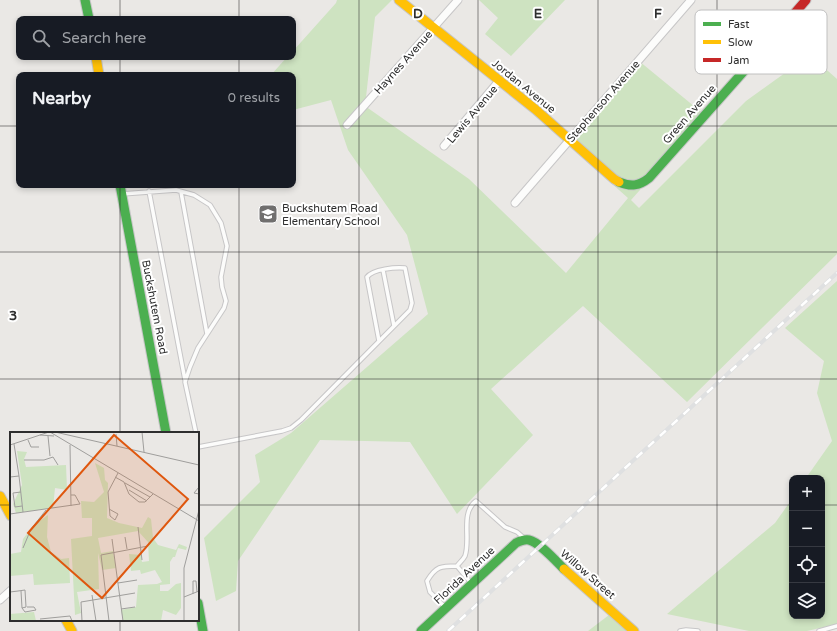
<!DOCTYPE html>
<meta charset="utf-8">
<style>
:root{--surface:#171b24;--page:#20242c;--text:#f1f3f6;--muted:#9ea1a6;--line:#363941}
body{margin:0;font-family:"Varela Round",sans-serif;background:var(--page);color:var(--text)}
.controls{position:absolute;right:12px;bottom:12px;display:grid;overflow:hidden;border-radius:8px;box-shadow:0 2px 6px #0003}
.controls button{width:36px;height:36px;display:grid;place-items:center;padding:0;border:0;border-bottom:1px solid var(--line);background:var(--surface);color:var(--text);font:20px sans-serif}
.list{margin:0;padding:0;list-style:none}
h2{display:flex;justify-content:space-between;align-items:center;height:52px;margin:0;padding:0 16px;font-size:17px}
h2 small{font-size:13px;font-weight:400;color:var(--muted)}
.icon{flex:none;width:22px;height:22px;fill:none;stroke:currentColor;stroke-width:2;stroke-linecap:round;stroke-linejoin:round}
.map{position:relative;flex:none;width:837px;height:631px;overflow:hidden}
.search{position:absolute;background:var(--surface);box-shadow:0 2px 6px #0003;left:16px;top:16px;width:280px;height:44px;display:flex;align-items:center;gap:10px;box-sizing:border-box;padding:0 14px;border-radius:8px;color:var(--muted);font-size:15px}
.panel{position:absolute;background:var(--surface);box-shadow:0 2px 6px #0003;left:16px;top:72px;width:280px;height:116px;border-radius:8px}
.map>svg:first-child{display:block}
.green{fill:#cee3c1}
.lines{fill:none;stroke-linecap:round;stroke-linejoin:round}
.lane-casing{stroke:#c7c6c7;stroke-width:5.5}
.street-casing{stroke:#c7c6c7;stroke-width:9}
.fast-casing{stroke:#c7c6c7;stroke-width:11}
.slow-casing{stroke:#c7c6c7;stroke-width:11}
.jam-casing{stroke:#c7c6c7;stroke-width:11}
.lane{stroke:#fcfcfb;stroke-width:3.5}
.street{stroke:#fcfcfb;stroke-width:7}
.fast{stroke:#4caf50;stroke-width:9}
.slow{stroke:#ffc107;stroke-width:9}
.jam{stroke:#c62828;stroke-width:9}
.rail-casing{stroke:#dfe0e1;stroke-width:4}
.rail{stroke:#fff;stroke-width:2.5;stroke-dasharray:8;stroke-linecap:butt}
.grid{fill:none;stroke:#2e2e2e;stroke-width:1;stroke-opacity:0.55}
.labels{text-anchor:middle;stroke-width:4;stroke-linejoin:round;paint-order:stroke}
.street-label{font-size:11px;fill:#2e2e2e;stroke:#fff}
.poi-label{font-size:11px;fill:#2e2e2e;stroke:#fff;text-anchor:start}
.inset-road{fill:none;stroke:#9f9e9c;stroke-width:1}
.view{fill:#df570e;fill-opacity:0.15;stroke:#df570e;stroke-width:2}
.inset-edge{fill:none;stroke:#2e2e2e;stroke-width:2}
.key{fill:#fff;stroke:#c0c0c0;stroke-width:1}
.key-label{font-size:11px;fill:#2e2e2e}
.grid-label{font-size:13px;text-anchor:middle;font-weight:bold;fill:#2e2e2e;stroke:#fff;stroke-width:4;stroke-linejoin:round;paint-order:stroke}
</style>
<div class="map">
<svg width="837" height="631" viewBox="0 0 837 631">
<rect width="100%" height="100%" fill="#eae8e5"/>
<!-- green -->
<path class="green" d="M 337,0 L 392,0 L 375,17 L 365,106 L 469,179 L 566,273 L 628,198 L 566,143 L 639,61 L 706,116 L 631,200 L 639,208 L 746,101 L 810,55 L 837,79 L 837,254 L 687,402 L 583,306 L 491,389 L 533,435 L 457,514 L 410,442 L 320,440 L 238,561 L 236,591 L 216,601 L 204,538 L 260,482 L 255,455 L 291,433 L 428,314 L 407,235 L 348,150 L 331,100 L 293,110 L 293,75 L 271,75 L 287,57 L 293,57 L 293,51 L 336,3 Z
M 479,0 L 565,0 L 511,56 L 485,34 L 498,18 Z
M 837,281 L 837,624 L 807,631 L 749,631 L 667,614 L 775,523 L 792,499 L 792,616 L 822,616 L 822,478 L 806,478 L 832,441 L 817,393 L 824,361 L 785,328 Z
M 609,615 L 628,631 L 588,631 Z"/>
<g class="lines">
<defs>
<path id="lane" d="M 149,191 L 185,380
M 181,192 L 207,334
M 122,194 L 176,190 L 194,195 L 210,205 L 221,223 L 227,246 L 221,277 L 222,287 L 226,301 L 224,308 L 198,348 L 190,367 L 185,382 L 196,433
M 383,270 L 394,326
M 198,447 L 282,431 L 291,428 L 301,420 L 410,310 L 412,303 L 405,268 C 396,267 373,269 367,277 L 379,341
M 471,583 L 457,566 C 459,563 463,560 465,556 C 471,539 460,513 476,501 L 505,527 L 517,532 L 524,538
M 445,607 L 430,592 L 427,581 C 436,566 441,566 457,566
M 680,631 L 686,630 L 698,631
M 819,631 L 837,626"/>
<path id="street" d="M 347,125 L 458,0
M 444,146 L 499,81
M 515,203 L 691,0
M 0,600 L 11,590"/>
<path id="fast" d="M 85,0 L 89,19
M 619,182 C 631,187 639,186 649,178 L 768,44
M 120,185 L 166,433
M 198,603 L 203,631
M 421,631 L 516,543 C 520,541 524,539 529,540 C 539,542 556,561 564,569"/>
<path id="slow" d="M 399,0 L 535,109 L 614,179 L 619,182
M 96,57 L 99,75
M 0,496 L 11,516
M 564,569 L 634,631
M 66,620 L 72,631"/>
<path id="jam" d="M 768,44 L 806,0"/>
</defs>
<!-- lane casing -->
<use href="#lane" class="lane-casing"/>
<!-- street casing -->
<use href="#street" class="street-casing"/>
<!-- fast casing -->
<use href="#fast" class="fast-casing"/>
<!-- slow casing -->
<use href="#slow" class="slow-casing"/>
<!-- jam casing -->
<use href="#jam" class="jam-casing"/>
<!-- lane -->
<use href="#lane" class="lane"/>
<!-- street -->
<use href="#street" class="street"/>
<!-- fast -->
<use href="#fast" class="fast"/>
<!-- slow -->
<use href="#slow" class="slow"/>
<!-- jam -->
<use href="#jam" class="jam"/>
<defs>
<path id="rail" d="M 448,631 L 837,273"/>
</defs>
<!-- rail casing -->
<use href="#rail" class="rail-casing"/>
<!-- rail -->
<use href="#rail" class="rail"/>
</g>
<!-- grid -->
<path class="grid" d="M 120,0 L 120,19M 239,0 L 239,19M 359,0 L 359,631M 478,0 L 478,631M 598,0 L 598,631M 717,0 L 717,631M 120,57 L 120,75M 239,57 L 239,75M 0,126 L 19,126M 293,126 L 837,126M 120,185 L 120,433M 239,185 L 239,631M 0,252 L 837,252M 0,379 L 837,379M 0,505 L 11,505M 198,505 L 792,505M 822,505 L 837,505M 120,620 L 120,631"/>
<!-- icons -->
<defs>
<symbol id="school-square" viewBox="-11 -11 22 22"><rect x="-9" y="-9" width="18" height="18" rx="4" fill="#706f6e" stroke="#fff"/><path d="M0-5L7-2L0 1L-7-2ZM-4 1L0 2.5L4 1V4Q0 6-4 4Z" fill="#fff"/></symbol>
</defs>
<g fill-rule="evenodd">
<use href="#school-square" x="257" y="203" width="22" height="22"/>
</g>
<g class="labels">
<!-- street labels -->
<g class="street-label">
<text transform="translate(403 62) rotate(-48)" y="4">Haynes Avenue</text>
<text transform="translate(524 86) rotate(39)" y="4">Jordan Avenue</text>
<text transform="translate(603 101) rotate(-49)" y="4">Stephenson Avenue</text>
<text transform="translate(472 114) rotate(-50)" y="4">Lewis Avenue</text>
<text transform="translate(689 114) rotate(-49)" y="4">Green Avenue</text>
<text transform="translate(155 307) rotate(79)" y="4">Buckshutem Road</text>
<text transform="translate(588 574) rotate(41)" y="4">Willow Street</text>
<text transform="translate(464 575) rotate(-43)" y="4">Florida Avenue</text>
</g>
<!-- poi labels -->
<g class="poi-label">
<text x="282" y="212">Buckshutem Road<tspan x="282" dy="13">Elementary School</tspan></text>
</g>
</g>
<!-- overview -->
<g transform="translate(10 432)">
<rect width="189" height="189" fill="#eae8e5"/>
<path d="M 7,19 L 17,20 L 14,27 L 16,35 L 56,33 L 57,58 L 45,56 L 43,76 L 6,81 L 3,72 L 12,53 ZM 85,31 L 94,36 L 95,48 L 98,51 L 97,86 L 109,91 L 132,96 L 138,85 L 141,87 L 143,106 L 148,113 L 166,118 L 169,112 L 177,115 L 176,118 L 168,116 L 165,125 L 163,125 L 160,130 L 160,152 L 150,153 L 150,159 L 158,159 L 166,152 L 171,151 L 171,176 L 166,183 L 153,178 L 151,189 L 113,189 L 111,178 L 126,175 L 128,153 L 147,152 L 152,150 L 145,138 L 131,142 L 130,138 L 121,139 L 119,122 L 131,123 L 132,130 L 139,129 L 138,110 L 128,99 L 88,106 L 91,121 L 103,119 L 106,136 L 92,138 L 88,121 L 89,157 L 67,160 L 71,181 L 65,183 L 61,107 L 82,104 L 82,86 L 72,86 L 71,69 L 84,70 L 94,60 ZM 38,83 L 37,105 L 41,120 L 51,127 L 59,126 L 60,151 L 24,153 L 23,142 L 0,144 L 0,122 L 11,120 L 13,107 L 23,94 ZM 24,180 L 26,189 L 0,189 L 0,182 Z" fill="#cee3c1"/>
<path class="inset-road" d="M 40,0 L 189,89M 45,0 L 189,33M 132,0 L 134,20M 106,2 L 107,14M 30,3 L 44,4M 38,4 L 40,24M 18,8 L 21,15 L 29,15M 0,13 L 39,0M 60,13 L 61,74M 14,28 L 34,28M 34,28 L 43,25 L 48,33M 9,44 L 13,80M 0,45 L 9,44 L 4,12M 105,45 L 114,50 L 119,62 L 129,70 L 135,70 L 143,62M 115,51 L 140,65M 189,55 L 184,61 L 189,62M 119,58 L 137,69M 11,60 L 3,61 L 5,75 L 12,74M 99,77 L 108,82 L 105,88 L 100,84 L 98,60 L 108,41M 0,82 L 70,72 L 65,63 L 61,63M 128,95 L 132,128M 115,105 L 117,117M 102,107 L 113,189M 13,116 L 21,97 L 36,78M 108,151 L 127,148M 0,160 L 8,159 L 15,158 L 16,175 L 12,176 L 11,159M 183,162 L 183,149 L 186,149 L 187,160M 82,163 L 86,189M 174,165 L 189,159M 12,176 L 15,180 L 26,178 L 24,175 L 17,175M 111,177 L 125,175M 30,187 L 60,184 L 62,189M 72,189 L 71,170 L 125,161M 99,189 L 91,123 L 138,114M 174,189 L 174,136 L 189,78"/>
<path class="view" d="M 104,3 L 178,67 L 92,166 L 18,101 Z"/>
<rect width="189" height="189" class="inset-edge"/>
</g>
<!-- legend -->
<rect x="695" y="10" width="132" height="64" rx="6" class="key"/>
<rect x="703" y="22" width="18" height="4" fill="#4caf50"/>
<rect x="703" y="40" width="18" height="4" fill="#ffc107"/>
<rect x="703" y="58" width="18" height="4" fill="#c62828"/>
<g class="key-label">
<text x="728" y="28">Fast</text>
<text x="728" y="46">Slow</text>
<text x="728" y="64">Jam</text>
</g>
<g class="grid-label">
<text x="418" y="18">D</text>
<text x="538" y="18">E</text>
<text x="658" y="18">F</text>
<text x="13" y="320">3</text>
</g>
</svg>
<div class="controls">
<button>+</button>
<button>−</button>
<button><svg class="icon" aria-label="locate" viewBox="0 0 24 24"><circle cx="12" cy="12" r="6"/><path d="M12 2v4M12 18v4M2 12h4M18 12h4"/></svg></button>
<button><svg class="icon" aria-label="layers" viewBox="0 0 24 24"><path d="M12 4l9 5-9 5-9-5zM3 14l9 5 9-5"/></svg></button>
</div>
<div class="search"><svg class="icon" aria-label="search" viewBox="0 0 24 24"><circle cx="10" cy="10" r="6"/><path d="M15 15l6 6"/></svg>Search here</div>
<section class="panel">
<h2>Nearby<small>0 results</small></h2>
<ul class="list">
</ul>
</section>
</div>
